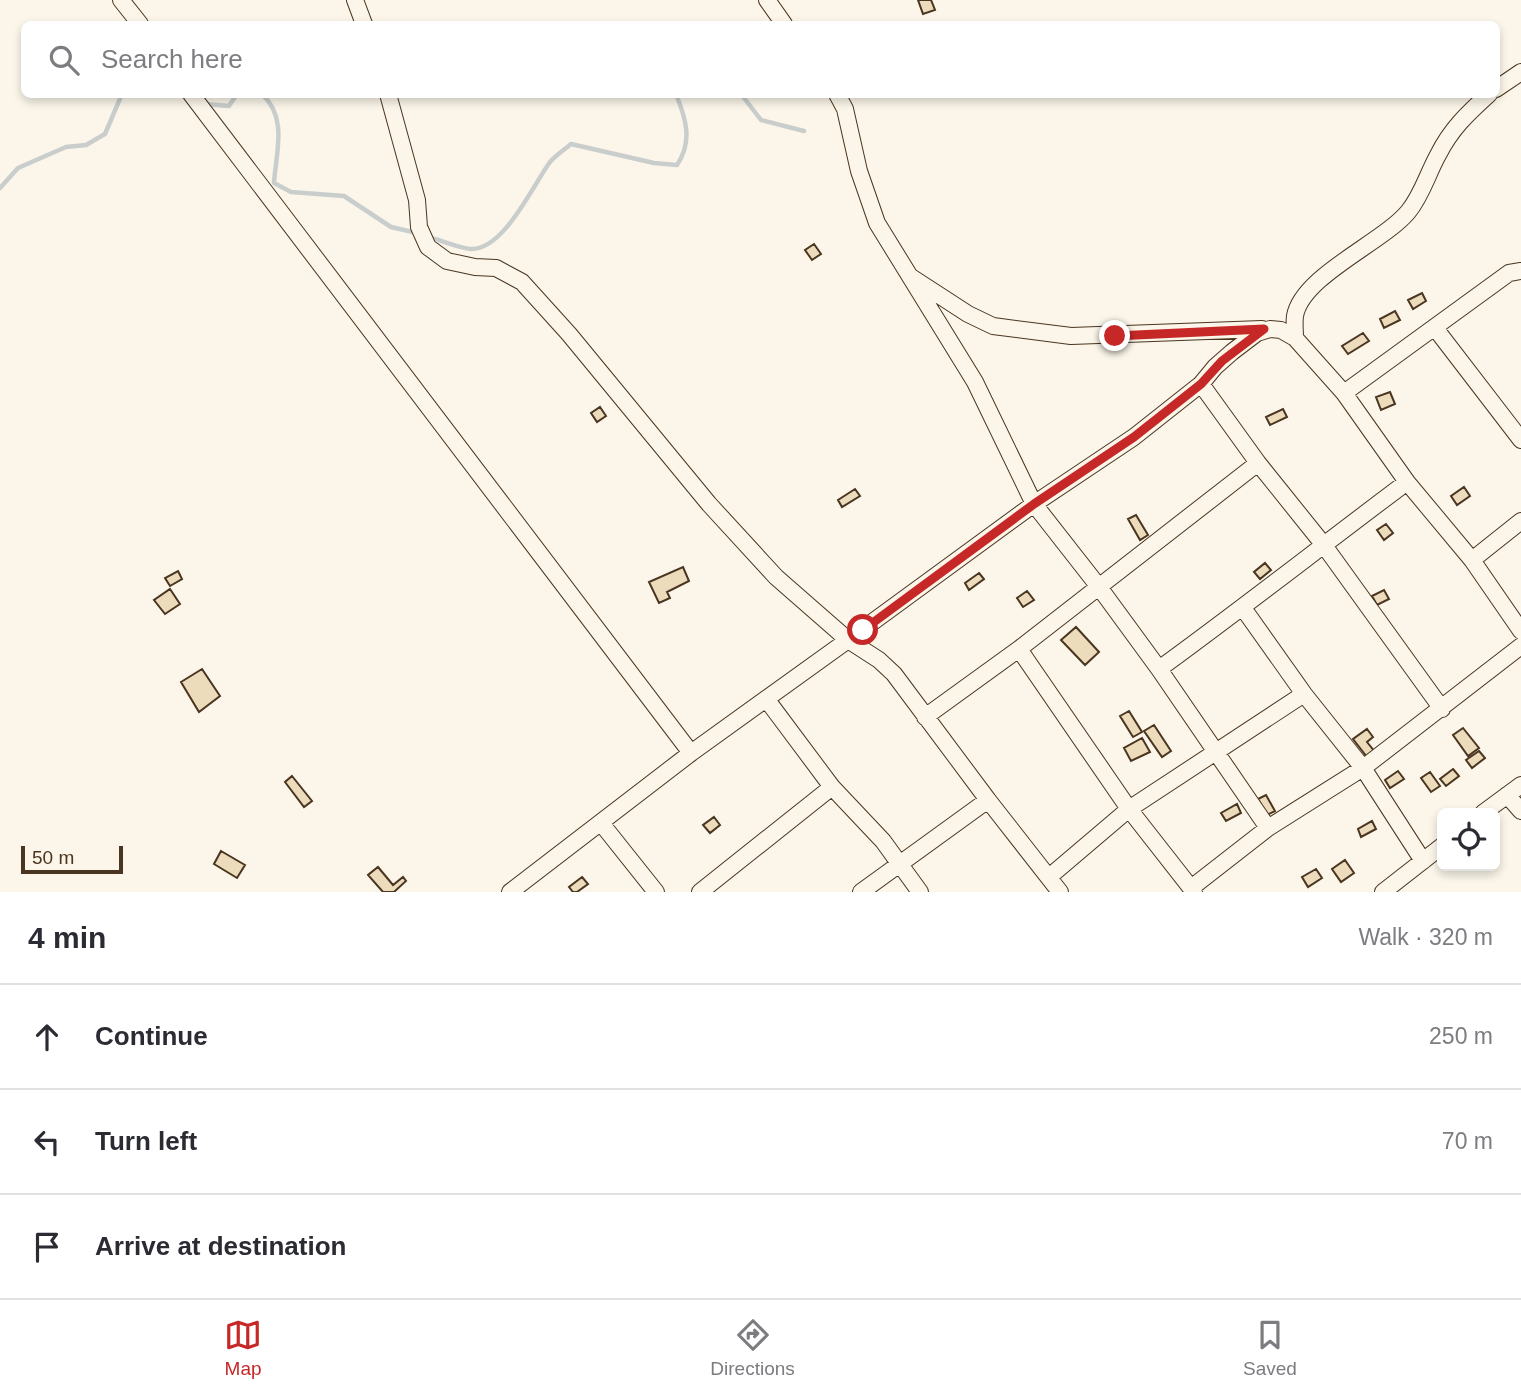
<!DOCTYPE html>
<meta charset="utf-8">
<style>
:root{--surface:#fff;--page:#f7f7f7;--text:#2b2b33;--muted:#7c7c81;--line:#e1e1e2;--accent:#c62828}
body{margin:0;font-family:Helvetica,sans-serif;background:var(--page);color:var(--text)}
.controls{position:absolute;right:21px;bottom:21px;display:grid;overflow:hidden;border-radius:10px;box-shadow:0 4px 10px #0003}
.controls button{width:63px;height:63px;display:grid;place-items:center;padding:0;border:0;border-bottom:2px solid var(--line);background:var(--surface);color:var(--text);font:35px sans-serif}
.scale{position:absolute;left:21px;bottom:18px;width:102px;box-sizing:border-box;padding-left:7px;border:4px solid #4a3520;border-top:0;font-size:19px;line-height:24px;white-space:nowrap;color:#4a3520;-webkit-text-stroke:5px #fbf6e9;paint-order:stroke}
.stop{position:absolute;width:21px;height:21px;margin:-16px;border:5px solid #c62828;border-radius:50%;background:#fff}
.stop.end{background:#c62828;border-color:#fff;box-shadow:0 2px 7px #0008}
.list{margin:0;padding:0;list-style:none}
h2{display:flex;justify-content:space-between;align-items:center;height:91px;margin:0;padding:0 28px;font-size:30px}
h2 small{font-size:23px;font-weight:400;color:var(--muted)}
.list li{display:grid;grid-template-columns:46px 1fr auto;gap:21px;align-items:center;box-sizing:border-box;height:105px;padding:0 28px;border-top:2px solid var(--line)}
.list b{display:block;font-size:26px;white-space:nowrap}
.list em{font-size:23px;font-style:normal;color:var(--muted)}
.icon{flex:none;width:38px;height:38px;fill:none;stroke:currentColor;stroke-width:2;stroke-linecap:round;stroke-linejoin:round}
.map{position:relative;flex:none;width:1521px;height:892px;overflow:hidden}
.search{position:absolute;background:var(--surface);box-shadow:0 4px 10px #0003;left:21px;right:21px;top:21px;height:77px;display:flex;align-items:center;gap:18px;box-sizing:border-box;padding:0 24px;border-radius:10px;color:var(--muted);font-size:26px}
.sheet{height:406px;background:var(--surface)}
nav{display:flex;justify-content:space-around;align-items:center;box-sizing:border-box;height:98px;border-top:2px solid var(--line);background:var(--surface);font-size:19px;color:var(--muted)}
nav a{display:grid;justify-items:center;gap:4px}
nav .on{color:var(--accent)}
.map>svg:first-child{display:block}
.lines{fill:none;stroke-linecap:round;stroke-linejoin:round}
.stream{stroke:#c9cecd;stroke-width:4.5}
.building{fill:#ecdcbc;stroke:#4a3520;stroke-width:2}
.minor-casing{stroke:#4a3520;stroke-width:18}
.minor{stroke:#fbf6e9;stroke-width:16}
.route{stroke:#c62828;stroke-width:9}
</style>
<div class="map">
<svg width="1521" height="892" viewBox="0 0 1521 892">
<rect width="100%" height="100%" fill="#fbf6e9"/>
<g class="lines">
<!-- stream -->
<path class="stream" d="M 178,94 L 187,98
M 262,94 C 288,118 276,152 274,183 L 291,192 L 344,196 L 391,227 L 417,233
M 741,94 L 761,120 L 804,131
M 205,104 L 229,106 L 237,94
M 0,188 L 18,168 L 66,147 L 86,145 L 105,134 L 122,94
M 428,237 C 441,240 458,248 471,249 C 504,250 533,185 550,162 C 556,155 564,150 571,144 L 654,163 L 677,165 C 693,141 686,119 676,94"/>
</g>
<!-- building -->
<path class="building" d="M 918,0 L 931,0 L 935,10 L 923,14 Z
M 814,244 L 821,254 L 812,260 L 805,250 Z
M 1422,293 L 1426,301 L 1413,309 L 1408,300 Z
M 1395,311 L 1400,320 L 1384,328 L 1380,319 Z
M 1363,333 L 1369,341 L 1348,354 L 1342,346 Z
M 1390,392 L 1395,404 L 1381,410 L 1376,397 Z
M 600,407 L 606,416 L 597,422 L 591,413 Z
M 1283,409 L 1287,417 L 1270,425 L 1266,417 Z
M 1464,487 L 1470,496 L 1457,505 L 1451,496 Z
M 855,489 L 860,496 L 842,507 L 838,500 Z
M 1136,515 L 1148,535 L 1140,540 L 1128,519 Z
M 1386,524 L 1393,533 L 1384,540 L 1377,530 Z
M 1265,563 L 1271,570 L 1260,579 L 1254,572 Z
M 683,567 L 689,581 L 667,592 L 670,598 L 659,603 L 649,582 Z
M 178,571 L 182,579 L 170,586 L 165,578 Z
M 979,573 L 984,579 L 969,590 L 965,583 Z
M 170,589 L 180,604 L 165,614 L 154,600 Z
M 1384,590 L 1389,599 L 1377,605 L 1372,596 Z
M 1027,591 L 1034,600 L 1023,607 L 1017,598 Z
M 1076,627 L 1099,652 L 1085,665 L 1061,640 Z
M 202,669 L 220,696 L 199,712 L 181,682 Z
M 1129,711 L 1142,732 L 1133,737 L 1120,716 Z
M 1154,725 L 1171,751 L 1162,757 L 1144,731 Z
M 1463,728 L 1479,748 L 1468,756 L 1453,735 Z
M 1367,729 L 1373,737 L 1367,742 L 1375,752 L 1367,757 L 1353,739 Z
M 1142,738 L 1150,752 L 1131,761 L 1124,748 Z
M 1479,751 L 1485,758 L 1472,768 L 1466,760 Z
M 1453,769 L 1459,776 L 1446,786 L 1440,779 Z
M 1398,771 L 1404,779 L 1390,788 L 1385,780 Z
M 1430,772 L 1440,786 L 1431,792 L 1421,778 Z
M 292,776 L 312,801 L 304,807 L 285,782 Z
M 1266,795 L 1275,811 L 1267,815 L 1258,799 Z
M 1237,804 L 1241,813 L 1226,821 L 1221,813 Z
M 714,817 L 720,825 L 710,833 L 703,825 Z
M 1372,821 L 1376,829 L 1361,837 L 1358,829 Z
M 221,851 L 245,865 L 237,878 L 214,864 Z
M 1345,860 L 1354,873 L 1341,882 L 1332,869 Z
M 378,867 L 393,885 L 403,877 L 406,881 L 394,892 L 383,892 L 368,875 Z
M 1316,869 L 1322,878 L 1308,887 L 1302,877 Z
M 582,877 L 588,884 L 577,892 L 573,892 L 569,887 Z"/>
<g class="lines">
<defs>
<path id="minor" d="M 121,0 L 140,24
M 355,0 L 364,24
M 767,0 L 784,24
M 1496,89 L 1521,72
M 191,94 L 691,753
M 388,94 L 417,200 L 419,227 L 428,247 L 447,261 L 475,267 L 496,268 L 522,282 L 569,334 L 709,504 L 776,577 L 848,640 L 1034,504 L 1134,437 L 1201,384 L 1215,367 L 1232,352 L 1257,333 L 1270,329 L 1281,330 L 1295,338 L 1344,393 L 1407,482 L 1472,560 L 1521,631
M 837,94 L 845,109 L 859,171 L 877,223 L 975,382 L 1034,504 L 1099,587 L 1159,669 L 1268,828
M 911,277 L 968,314 L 993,326 L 1071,336 L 1262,329
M 1435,328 L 1521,440
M 1295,338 C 1295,331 1294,323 1295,316 C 1302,276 1382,243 1408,212 C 1422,195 1427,175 1438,155 C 1451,129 1467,114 1489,94
M 1201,384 L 1258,463 L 1323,544 L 1442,709
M 1344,393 L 1509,273 L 1521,271
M 1472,560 L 1521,521
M 1243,608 L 1304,694 L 1363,768 L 1423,861
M 1019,649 L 1129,809 L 1194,892
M 1159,669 C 1243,608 1324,544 1407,482
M 767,700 L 832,787 L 883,841 L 920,892
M 925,717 L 1019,649 L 1258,463
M 1507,795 L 1521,811
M 1483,813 L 1521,785
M 601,823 L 656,892
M 1049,877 L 1129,809 L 1304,694
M 1191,888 L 1268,828 L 1363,768 L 1521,646
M 510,892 L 691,753 L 848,640 L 879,660 L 894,674 L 988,800 L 1060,892
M 700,892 L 832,787
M 861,892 L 988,800
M 1383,892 L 1442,846"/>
</defs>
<!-- minor casing -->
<use href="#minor" class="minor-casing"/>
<!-- minor -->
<use href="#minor" class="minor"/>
</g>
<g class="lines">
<!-- route -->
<path class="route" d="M 863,630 L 1034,504 L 1134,437 L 1201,384 L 1222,361 L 1264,329 L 1115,336"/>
</g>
</svg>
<div class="controls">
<button><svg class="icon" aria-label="locate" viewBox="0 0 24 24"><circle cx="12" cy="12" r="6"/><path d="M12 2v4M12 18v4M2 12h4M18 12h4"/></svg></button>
</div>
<div class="scale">50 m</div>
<div class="stop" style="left:863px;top:630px"></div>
<div class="stop end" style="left:1115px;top:336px"></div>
<div class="search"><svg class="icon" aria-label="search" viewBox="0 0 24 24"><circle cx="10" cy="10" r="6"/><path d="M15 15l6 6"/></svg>Search here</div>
</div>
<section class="sheet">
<h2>4 min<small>Walk · 320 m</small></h2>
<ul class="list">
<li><svg class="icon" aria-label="ahead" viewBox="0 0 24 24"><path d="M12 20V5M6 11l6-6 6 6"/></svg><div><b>Continue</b></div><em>250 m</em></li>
<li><svg class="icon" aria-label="left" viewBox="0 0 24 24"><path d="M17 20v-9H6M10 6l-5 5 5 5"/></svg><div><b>Turn left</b></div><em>70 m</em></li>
<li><svg class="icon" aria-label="arrive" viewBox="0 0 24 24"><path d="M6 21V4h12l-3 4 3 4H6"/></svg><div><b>Arrive at destination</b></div></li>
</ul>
</section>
<nav>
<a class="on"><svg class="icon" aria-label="map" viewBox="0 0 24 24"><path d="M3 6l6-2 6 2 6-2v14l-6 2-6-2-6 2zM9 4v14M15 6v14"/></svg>Map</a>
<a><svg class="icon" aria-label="directions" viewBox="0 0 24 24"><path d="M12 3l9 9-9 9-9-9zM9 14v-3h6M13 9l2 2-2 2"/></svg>Directions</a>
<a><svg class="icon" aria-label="saved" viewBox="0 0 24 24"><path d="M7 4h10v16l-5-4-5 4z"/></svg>Saved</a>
</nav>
